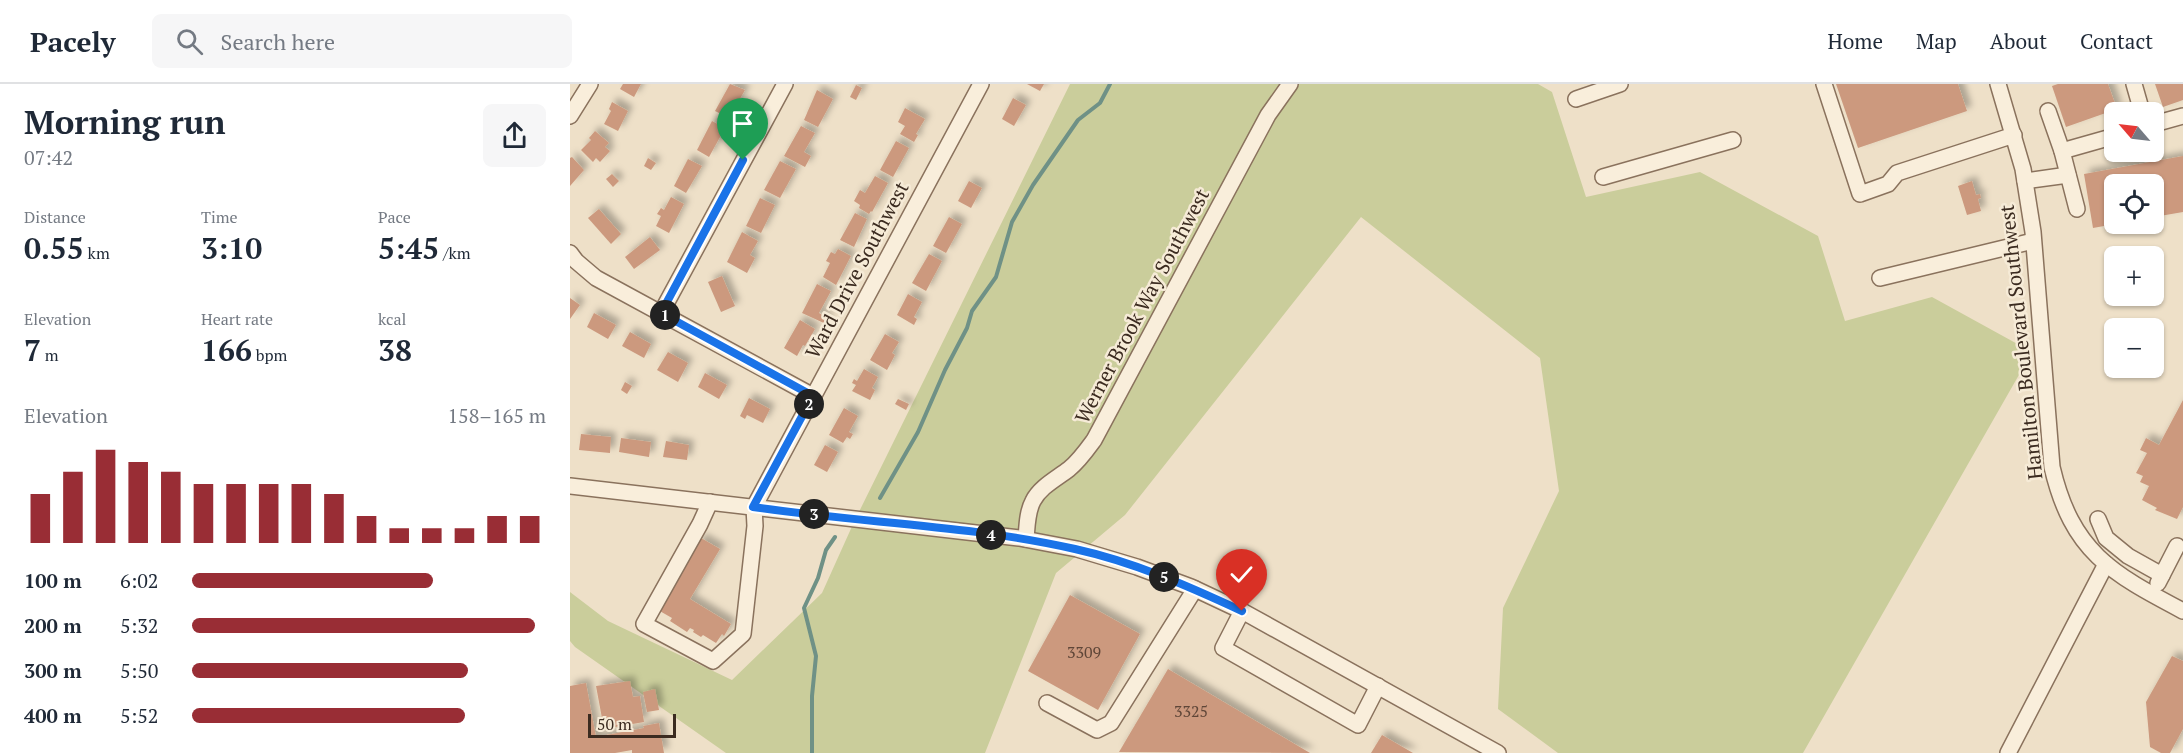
<!DOCTYPE html>
<html lang="en">
<head>
<meta charset="utf-8">
<style>
  body { margin:0; font-family:"PT Serif",serif; background:#f6f6f7; color:#1f2937; height:100vh; display:flex; flex-direction:column; font-size:22px; white-space:nowrap }
  * { box-sizing:border-box; margin:0 }
  p { font-size:20px; color:#747a83 }
  .icon { flex:none; width:33px; height:33px; fill:none; stroke:currentColor; stroke-width:2; stroke-linecap:round; stroke-linejoin:round }
  .map { position:relative; flex:1; overflow:hidden }
  .drawer { display:flex; flex-direction:column; background:#fff; width:570px }
  .drawer>* { flex:none }
  .needle { width:39px; rotate:298deg }
  .buttons { position:absolute; left:1534px; top:18px; display:grid; gap:12px }
  .buttons a { display:grid; place-items:center; width:60px; height:60px; border-radius:9px; background:#fff; box-shadow:0 2px 4px #0004; font-size:30px }
  .scale { position:absolute; left:18px; bottom:15px; width:88px; box-sizing:border-box; padding-left:6px; border:3px solid #3b2b20; border-top:0; font-size:16px; line-height:21px; white-space:nowrap; color:#3b2b20; -webkit-text-stroke:4px #f6ebd7; paint-order:stroke }
  .pin { position:absolute; display:grid; place-items:center; width:51px; height:51px; color:#fff; margin:-62px -26px; border-radius:50% 50% 50% 0; rotate:-45deg; box-shadow:0 0 6px #0007 }
  .pin .icon { rotate:45deg }
  .km { position:absolute; width:30px; height:30px; margin:-15px; border-radius:50%; background:#222; color:#fff; font-size:16px; line-height:30px; text-align:center }
  .round { display:grid; place-items:center; flex:none; width:63px; height:63px; border-radius:9px; background:#f6f6f7 }
  .overview { display:flex; align-items:center; justify-content:space-between; height:102px; padding:0 24px }
  h1 { font-size:33px; font-weight:600; line-height:45px }
  .figures { display:grid; grid-template-columns:repeat(3,1fr); gap:9px; height:102px; padding:6px 24px }
  .figures div { display:grid; align-content:center }
  .figures b { font-size:30px; font-weight:600 }
  .figures small { font-size:16px; font-weight:400 }
  .figures p { font-size:16px }
  .chart { height:168px; padding:12px 24px }
  .chart p { display:flex; justify-content:space-between }
  .chart svg { width:100%; height:108px; margin-top:6px; stroke:#992d35; stroke-width:6 }
  ul { padding:0 24px; list-style:none; font-size:20px }
  li { display:grid; grid-template-columns:96px 72px 1fr; align-items:center; height:45px }
  li i { height:15px; border-radius:8px; background:#992d35 }
  header { display:flex; align-items:center; gap:36px; box-sizing:border-box; height:84px; padding:0 30px; background:#fff; border-bottom:2px solid #e0e1e3 }
  header strong { font-size:28px }
  nav { display:flex; gap:33px; margin-inline-start:auto; font-size:21px }
  .search { width:420px; height:54px; background:#f6f6f7; display:flex; align-items:center; gap:15px; box-sizing:border-box; padding:0 21px; border-radius:9px; color:#747a83; font-size:22px }
  main { display:flex; flex:1; min-height:0 }
  .map>svg:first-child { display:block }
  .green { fill:#cacd9b }
  .lines { fill:none; stroke-linecap:round; stroke-linejoin:round }
  .stream { stroke:#6f9186; stroke-width:4 }
  .building { fill:#cc997e; filter:url(#shadow) }
  .minor-casing { stroke:#8a725d; stroke-width:18 }
  .minor { stroke:#f9eedb; stroke-width:15 }
  .route-casing { stroke:#fff; stroke-width:12 }
  .route { stroke:#1a73e8; stroke-width:8 }
  .labels { text-anchor:middle; stroke-width:5; stroke-linejoin:round; paint-order:stroke }
  .number-label { font-size:16px; fill:#5f4638 }
  .street-label { font-size:20px; fill:#3b2b20; stroke:#f6ebd7 }
</style>
</head>
<body>
<header>
<strong>Pacely</strong>
<div class="search"><svg class="icon" aria-label="search" viewBox="0 0 24 24"><circle cx="10" cy="10" r="6"/><path d="M15 15l6 6"/></svg>Search here</div>
<nav><a>Home</a><a>Map</a><a>About</a><a>Contact</a></nav>
</header>
<main>
<section class="drawer">
<div class="overview"><div><h1>Morning run</h1><p>07:42</p></div><a class="round"><svg class="icon" aria-label="share" viewBox="0 0 24 24"><path d="M12 15V3M7 8l5-5 5 5M5 13v7h14v-7"/></svg></a></div>
<div class="figures">
<div><p>Distance</p><b>0.55<small> km</small></b></div>
<div><p>Time</p><b>3:10</b></div>
<div><p>Pace</p><b>5:45<small> /km</small></b></div>
</div>
<div class="figures">
<div><p>Elevation</p><b>7<small> m</small></b></div>
<div><p>Heart rate</p><b>166<small> bpm</small></b></div>
<div><p>kcal</p><b>38</b></div>
</div>
<div class="chart"><p><span>Elevation</span>158–165 m</p>
<svg viewBox="0 0 160 44" preserveAspectRatio="none"><path d="M5 44V24M15 44V15M25 44V6M35 44V11M45 44V15M55 44V20M65 44V20M75 44V20M85 44V20M95 44V24M105 44V33M115 44V38M125 44V38M135 44V38M145 44V33M155 44V33"/></svg>
</div>
<ul>
<li><b>100 m</b>6:02<i style="width:68%"></i></li>
<li><b>200 m</b>5:32<i style="width:97%"></i></li>
<li><b>300 m</b>5:50<i style="width:78%"></i></li>
<li><b>400 m</b>5:52<i style="width:77%"></i></li>
</ul>
</section>
<div class="map">
<svg width="1613" height="669" viewBox="0 0 1613 669">
  <defs>
    <filter id="shadow"><feDropShadow dx="5" dy="-5" stdDeviation="3" flood-color="#0004"/></filter>
  </defs>
  <rect width="100%" height="100%" fill="#eee0c8"/>
  <polygon class="green" points="500,0 968,0 982,8 1016,113 1130,88 1248,152 1275,237 1362,213 1462,268 1233,669 988,669 928,625 933,524 989,407 970,274 791,133 555,431 486,489 415,669 156,669 5,563 0,557 0,508 38,537 162,596 252,509 284,438"/>
  <g class="lines">
    <g class="stream">
      <polyline points="310,414 348,348 375,286 397,244 402,227 426,193 442,138 463,101 508,36 530,19 540,0"/>
      <polyline points="242,669 242,612 246,572 234,524 248,494 256,466 265,453"/>
    </g>
  </g>
  <g class="building">
    <polygon points="53,0 71,0 64,13 50,5"/>
    <polygon points="160,0 175,6 159,34 145,27"/>
    <polygon points="457,0 474,0 470,7"/>
    <polygon points="1266,0 1388,0 1397,27 1288,64"/>
    <polygon points="1488,0 1538,0 1547,25 1496,43 1482,2"/>
    <polygon points="1585,0 1613,0 1613,16 1593,23"/>
    <polygon points="286,1 292,4 286,16 280,13"/>
    <polygon points="247,6 263,15 248,43 234,36"/>
    <polygon points="443,14 456,21 444,42 432,35"/>
    <polygon points="42,18 58,27 48,47 34,40 41,27 39,25"/>
    <polygon points="335,24 355,35 346,50 348,51 344,58 330,50 335,42 328,38"/>
    <polygon points="142,37 155,44 139,73 127,66"/>
    <polygon points="231,42 245,49 234,68 241,72 235,83 214,72"/>
    <polygon points="25,47 39,59 35,63 40,67 30,78 26,74 23,78 11,66 21,56 19,54"/>
    <polygon points="326,57 339,64 323,93 310,86"/>
    <polygon points="1613,72 1613,128 1584,133 1584,100 1545,100 1545,140 1523,144 1514,90"/>
    <polygon points="2,73 14,86 0,102 0,74"/>
    <polygon points="78,74 86,79 81,86 74,82"/>
    <polygon points="118,75 132,82 116,109 104,102"/>
    <polygon points="210,77 226,85 210,114 194,106"/>
    <polygon points="42,90 49,97 43,103 36,95"/>
    <polygon points="305,92 318,99 302,128 301,127 299,130 289,124 290,121 284,117 290,106 295,109"/>
    <polygon points="399,97 412,104 401,124 388,117"/>
    <polygon points="1402,97 1406,111 1410,110 1411,114 1408,115 1411,127 1397,131 1388,102"/>
    <polygon points="101,113 114,120 99,149 86,142 91,132 87,130 91,124 94,126"/>
    <polygon points="190,114 205,121 191,149 176,142"/>
    <polygon points="29,125 51,150 41,160 18,134"/>
    <polygon points="285,129 297,135 284,163 270,156"/>
    <polygon points="379,133 392,140 376,169 363,162"/>
    <polygon points="172,148 188,157 180,171 185,174 177,189 157,178"/>
    <polygon points="80,153 90,166 64,185 55,173"/>
    <polygon points="268,165 281,172 266,201 253,193 260,179 256,177 261,168 265,170"/>
    <polygon points="359,170 372,177 356,207 342,199"/>
    <polygon points="152,192 165,222 151,228 138,198"/>
    <polygon points="247,200 261,207 249,229 259,235 256,240 232,229"/>
    <polygon points="338,210 352,218 344,233 347,235 344,241 327,231"/>
    <polygon points="0,214 10,221 0,235"/>
    <polygon points="24,229 46,241 38,255 17,243"/>
    <polygon points="230,236 245,245 235,262 233,261 227,272 214,264"/>
    <polygon points="60,248 81,260 74,274 52,262"/>
    <polygon points="315,250 329,258 322,269 325,271 317,286 300,276"/>
    <polygon points="98,268 118,279 108,298 87,286"/>
    <polygon points="294,285 308,293 302,304 305,306 300,316 282,307 286,301 282,299 284,295 287,297"/>
    <polygon points="135,289 157,301 149,315 128,303"/>
    <polygon points="55,298 62,302 57,310 51,306"/>
    <polygon points="179,314 200,325 193,339 177,331 175,335 170,332"/>
    <polygon points="328,315 339,320 336,326 325,320"/>
    <polygon points="1613,316 1613,423 1607,435 1585,426 1587,424 1572,416 1579,402 1570,398 1573,392 1566,389 1577,369 1570,366 1576,354 1589,361"/>
    <polygon points="274,324 288,332 279,348 283,350 280,355 277,353 273,359 259,351"/>
    <polygon points="11,350 41,353 40,369 9,366"/>
    <polygon points="51,354 81,358 79,373 49,368"/>
    <polygon points="96,357 119,361 117,376 93,373"/>
    <polygon points="255,361 268,368 257,388 244,381"/>
    <polygon points="131,454 150,465 120,515 161,540 154,552 152,550 146,559 133,551 131,553 123,548 124,546 120,544 117,548 100,537 102,534 88,526"/>
    <polygon points="500,511 570,550 528,626 458,587"/>
    <polygon points="1602,572 1613,577 1613,645 1600,669 1591,669 1580,663 1576,618"/>
    <polygon points="598,585 740,669 549,668"/>
    <polygon points="60,597 63,613 70,612 74,638 34,645 26,602"/>
    <polygon points="16,599 26,653 74,644 73,642 89,639 94,669 62,669 62,666 45,669 0,669 0,602"/>
    <polygon points="85,605 89,626 77,628 73,608"/>
    <polygon points="812,651 843,669 801,669"/>
  </g>
  <g class="lines">
    <g class="minor-casing">
      <g id="minor">
        <polyline points="1254,0 1290,110 1318,100 1327,89 1444,51"/>
        <path d="M 1428,0 L 1453,85 L 1463,148 L 1482,383 C 1502,468 1541,489 1613,527"/>
        <polyline points="1564,0 1572,28"/>
        <polyline points="1006,15 1050,0"/>
        <polyline points="1478,27 1492,67 1507,125"/>
        <polyline points="0,32 20,0"/>
        <polyline points="1584,40 1613,32"/>
        <polyline points="1492,67 1545,52"/>
        <polyline points="1033,93 1163,56"/>
        <polyline points="1455,97 1498,91"/>
        <polyline points="0,169 6,177 26,194 243,312"/>
        <polyline points="1310,194 1463,157"/>
        <polyline points="91,229 215,0"/>
        <polyline points="0,402 449,454 507,465 567,483 621,503 672,527 928,669"/>
        <polyline points="140,418 130,440 74,540 143,577 173,550 185,442 184,423 411,0"/>
        <polyline points="1528,435 1536,454 1558,472 1592,491"/>
        <path d="M 456,455 C 457,443 457,428 463,417 C 470,403 486,395 499,385 C 509,377 516,367 524,356 L 698,31 L 720,0"/>
        <polyline points="1588,499 1607,462"/>
        <polyline points="672,527 653,564 788,641 808,602"/>
        <polyline points="477,619 527,646 541,639 625,505"/>
        <polyline points="1438,669 1536,480"/>
      </g>
    </g>
    <use href="#minor" class="minor"/>
  </g>
  <g class="lines">
    <g class="route-casing">
      <path id="route" d="M 173,76 L 91,229 L 243,312 L 183,423 C 290,439 400,441 505,465 C 564,478 618,502 672,527"/>
    </g>
    <use href="#route" class="route"/>
  </g>
  <g class="labels">
    <g class="number-label">
      <text x="514" y="574">3309</text>
      <text x="621" y="633">3325</text>
    </g>
    <g class="street-label">
      <text transform="translate(287 186) rotate(-62)" y="7">Ward Drive Southwest</text>
      <text transform="translate(572 222) rotate(-62)" y="7">Werner Brook Way Southwest</text>
      <text transform="translate(1451 258) rotate(-96)" y="7">Hamilton Boulevard Southwest</text>
    </g>
  </g>
</svg>
<div class="buttons">
<a><svg class="needle" viewBox="-14 -14 28 28"><path d="M0-13l5 13h-10z" fill="#e53935"/><path d="M0 13l5-13h-10z" fill="#747a83"/></svg></a>
<a><svg class="icon" aria-label="locate" viewBox="0 0 24 24"><circle cx="12" cy="12" r="6"/><path d="M12 2v4M12 18v4M2 12h4M18 12h4"/></svg></a>
<a>+</a>
<a>−</a>
</div>
<div class="scale">50 m</div>
<div class="pin" style="left:173px;top:76px;background:#1e9e55"><svg class="icon" aria-label="arrive" viewBox="0 0 24 24"><path d="M6 21V4h12l-3 4 3 4H6"/></svg></div>
<div class="pin" style="left:672px;top:527px;background:#d93025"><svg class="icon" aria-label="check" viewBox="0 0 24 24"><path d="M5 12l5 5 9-10"/></svg></div>
<b class="km" style="left:95px;top:231px">1</b>
<b class="km" style="left:239px;top:320px">2</b>
<b class="km" style="left:244px;top:430px">3</b>
<b class="km" style="left:421px;top:451px">4</b>
<b class="km" style="left:594px;top:493px">5</b>
</div>
</main>
</body>
</html>
